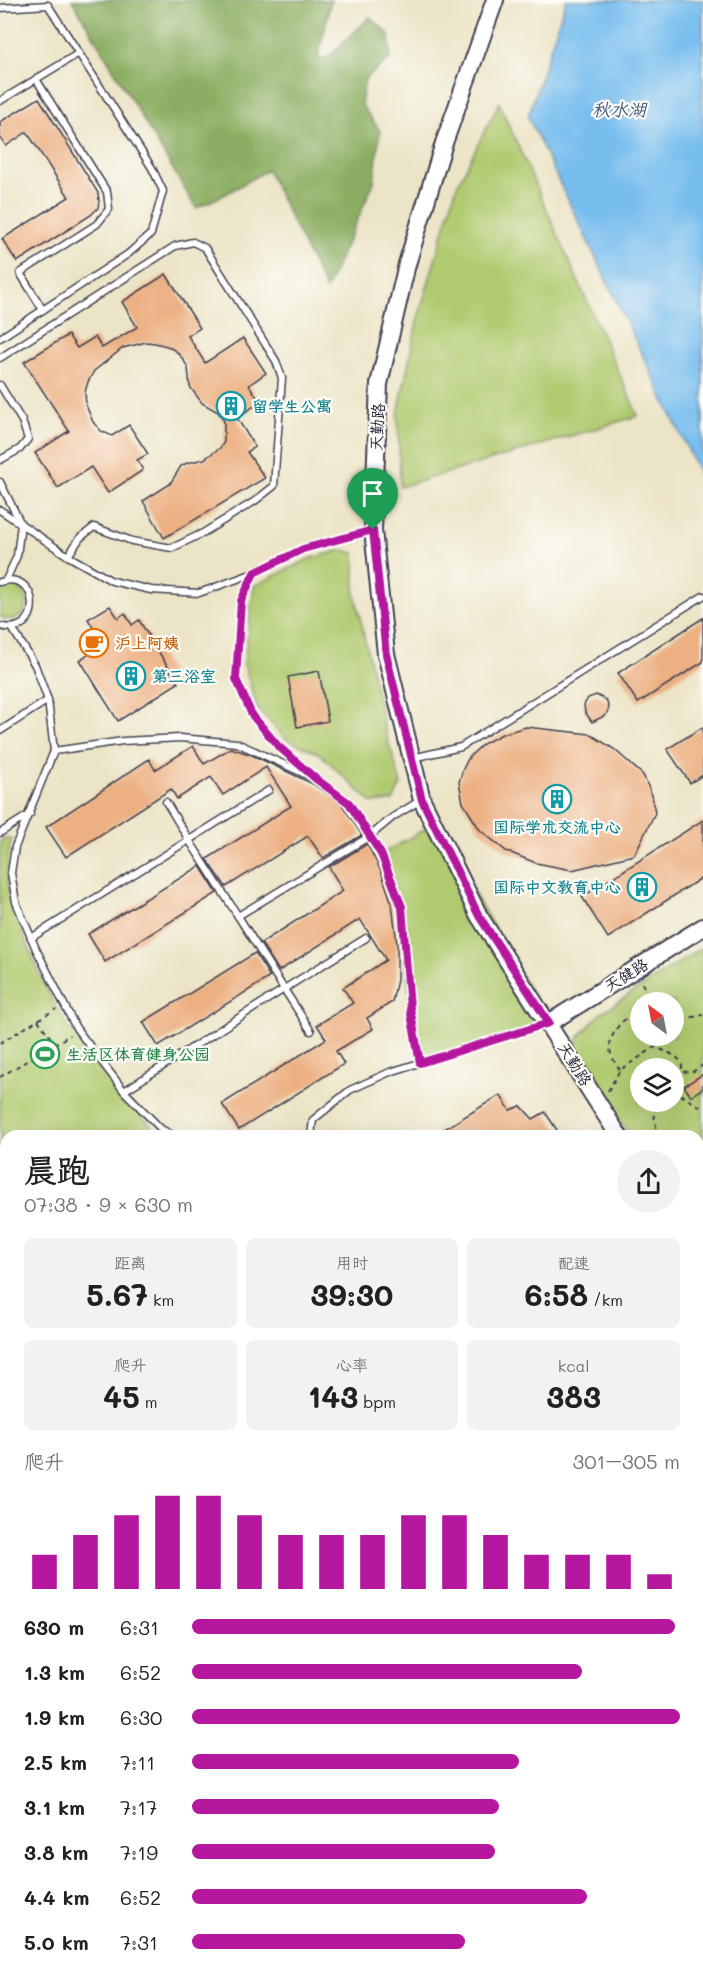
<!DOCTYPE html>
<html lang="zh">
<head>
<meta charset="utf-8">
<style>
  body { margin:0; font-family:Mali,"LXGW WenKai TC",sans-serif; background:#f2f2f2; color:#202124; height:100vh; display:flex; flex-direction:column; font-size:22px; white-space:nowrap }
  * { box-sizing:border-box; margin:0 }
  p { font-size:20px; color:#757577 }
  .icon { flex:none; width:33px; height:33px; fill:none; stroke:currentColor; stroke-width:2; stroke-linecap:round; stroke-linejoin:round }
  .map { position:relative; flex:1; overflow:hidden }
  .panel { position:absolute; left:0px; top:1130px; width:704px; height:848px; display:flex; flex-direction:column; background:#fff; border-radius:18px 18px 0 0; box-shadow:0 6px 24px #0002 }
  .panel>* { flex:none }
  .needle { width:39px; rotate:328deg }
  .buttons { position:absolute; left:630px; top:992px; display:grid; gap:12px }
  .buttons a { display:grid; place-items:center; width:54px; height:54px; border-radius:50%; background:#fff; box-shadow:0 6px 24px #0002; font-size:30px }
  .pin { position:absolute; display:grid; place-items:center; width:51px; height:51px; color:#fff; margin:-62px -26px; border-radius:50% 50% 50% 0; rotate:-45deg; box-shadow:0 0 6px #0007 }
  .pin .icon { rotate:45deg }
  .round { display:grid; place-items:center; flex:none; width:63px; height:63px; border-radius:32px; background:#f2f2f2 }
  .head { display:flex; align-items:center; justify-content:space-between; height:102px; padding:0 24px }
  h1 { font-size:33px; font-weight:700; line-height:45px }
  .figures { display:grid; grid-template-columns:repeat(3,1fr); gap:9px; height:102px; padding:6px 24px }
  .figures div { display:grid; align-content:center; border-radius:9px; background:#f2f2f2; text-align:center }
  .figures b { font-size:30px; font-weight:700 }
  .figures small { font-size:16px; font-weight:400 }
  .figures p { font-size:16px }
  .chart { height:168px; padding:12px 24px }
  .chart p { display:flex; justify-content:space-between }
  .chart svg { width:100%; height:108px; margin-top:6px; stroke:#b5179e; stroke-width:6 }
  ul { padding:0 24px; list-style:none; font-size:20px }
  li { display:grid; grid-template-columns:96px 72px 1fr; align-items:center; height:45px }
  li i { height:15px; border-radius:8px; background:#b5179e }
  .map>svg:first-child { display:block }
  .green { fill:#b0ca70; stroke:#697656; stroke-width:1.5; fill-rule:evenodd }
  .forest { fill:#8cae62; stroke:#57684e; stroke-width:1.5 }
  .water { fill:#77bdee; stroke:#4c7094; stroke-width:1.5 }
  .building { fill:#ecb082 }
  .lines { fill:none; stroke-linecap:round; stroke-linejoin:round }
  .lane-casing { stroke:#403f50; stroke-width:9 }
  .street-casing { stroke:#403f50; stroke-width:15 }
  .secondary-casing { stroke:#403f50; stroke-width:20 }
  .path { stroke:#403f50; stroke-width:2; stroke-dasharray:4.5 4.5; stroke-linecap:butt }
  .lane { stroke:#fff; stroke-width:6 }
  .street { stroke:#fff; stroke-width:12 }
  .secondary { stroke:#fff; stroke-width:16 }
  .route-casing { stroke:#fff; stroke-width:12 }
  .route { stroke:#b5179e; stroke-width:8 }
  .labels { text-anchor:middle; stroke-width:4.5; stroke-linejoin:round; paint-order:stroke }
  .culture-label { font-size:16px; font-weight:bold; fill:#0d838f; stroke:#fdfcf7; text-anchor:start }
  .street-label { font-size:16px; fill:#22223b; stroke:#fdfcf7 }
  .food-label { font-size:16px; font-weight:bold; fill:#c56008; stroke:#fdfcf7; text-anchor:start }
  .leisure-label { font-size:16px; font-weight:bold; fill:#27864d; stroke:#fdfcf7; text-anchor:start }
  .water-label { font-size:18px; font-style:italic; fill:#40587a; stroke:#fdfcf7 }
</style>
</head>
<body>
<div class="map">
<svg width="703" height="1976" viewBox="0 0 703 1976">
  <rect width="100%" height="100%" fill="#fdfcf7"/>
  <filter id="ink" filterUnits="userSpaceOnUse"><feTurbulence type="fractalNoise" baseFrequency=".0167" numOctaves="2"/><feDisplacementMap in="SourceGraphic" scale="12" xChannelSelector="R" yChannelSelector="G"/><feConvolveMatrix kernelMatrix="1 2 1 2 8 2 1 2 1" color-interpolation-filters="sRGB"/></filter>
  <filter id="wash" filterUnits="userSpaceOnUse"><feTurbulence type="fractalNoise" baseFrequency=".008" numOctaves="4" result="noise"/><feDisplacementMap in="SourceGraphic" scale="24" xChannelSelector="R" yChannelSelector="G"/><feGaussianBlur stdDeviation="1.35" result="paint"/><feColorMatrix in="noise" values="0 0 0 0 0 0 0 0 0 0 0 0 0 0 0 0 0 1.4 0 .05"/><feComposite in="paint" operator="in"/></filter>
  <g filter="url(#wash)">
    <rect width="100%" height="100%" fill="#ece4c6"/>
    <g class="green">
      <polygon points="499,103 638,416 400,487 398,414 417,322 456,188"/>
      <polygon points="342,550 355,553 355,594 384,727 401,784 393,801 372,803 320,754 286,739 257,708 244,664 254,586 309,559"/>
      <path d="M 8,584 C 39,588 28,629 0,617 L 0,587 Z"/>
      <polygon points="434,824 549,1023 420,1063 410,1008 402,907 381,854"/>
      <path d="M 4,839 L 12,839 C 0,882 10,902 26,941 C 35,963 44,986 56,1007 C 84,1054 122,1096 160,1135 L 6,1136 L 6,1284 L 0,1288 L 0,841 Z"/>
      <path d="M 703,947 L 703,1233 L 698,1236 L 698,1136 L 629,1135 L 575,1047 L 579,1037 L 601,1013 ZM 640,1002 L 674,1002 L 674,1035 L 640,1035 ZM 640,1068 L 674,1068 L 674,1101 L 640,1101 Z"/>
      <polygon points="703,1477 703,1525 698,1528 698,1481"/>
    </g>
    <polygon class="forest" points="72,0 331,0 318,59 327,58 370,17 389,34 391,58 365,79 361,104 380,131 374,182 326,290 267,170 224,195 196,208"/>
    <polygon class="water" points="566,0 703,0 703,481 528,117"/>
    <g id="blocks">
      <g class="building">
        <polygon points="39,98 98,193 99,201 98,208 91,215 17,262 2,239 69,197 27,132 6,146 0,137 0,122"/>
        <polygon points="166,274 200,328 188,336 205,363 243,338 266,373 249,385 260,402 237,418 255,447 247,452 265,478 164,538 143,501 170,484 181,466 187,463 204,459 220,448 224,442 224,421 218,412 202,403 190,387 188,368 183,359 176,351 167,346 155,343 146,342 123,348 94,371 88,382 85,392 86,405 93,422 101,431 112,436 129,425 148,454 137,460 143,470 108,493 91,467 58,488 35,453 69,431 24,362 68,335 77,348 95,337 102,348 137,327 122,302"/>
        <polygon points="110,606 118,618 125,613 132,625 139,620 178,683 118,721 80,660 94,651 87,640 97,634 88,619"/>
        <polygon points="703,618 703,662 638,703 618,673"/>
        <polygon points="319,671 328,721 297,727 288,677"/>
        <polygon points="596,695 606,700 609,708 606,715 592,722 585,712 584,705 588,698"/>
        <polygon points="526,727 590,734 614,749 643,775 652,795 655,813 634,855 572,870 536,863 506,851 480,830 463,803 459,782 463,769 469,757 483,744 502,734"/>
        <polygon points="703,727 703,775 690,783 667,749"/>
        <polygon points="193,746 204,764 231,748 252,755 313,784 341,803 362,835 323,858 308,836 226,887 207,859 291,806 266,767 223,795 211,777 177,799 171,789 66,857 46,827 149,759 155,770"/>
        <polygon points="703,820 703,877 608,938 582,897"/>
        <polygon points="367,844 381,871 392,904 397,944 397,980 392,1002 367,1018 373,1029 336,1051 344,1064 239,1130 222,1104 326,1039 317,1025 353,1003 343,988 386,960 360,919 279,971 261,943 343,891 329,867"/>
        <polygon points="200,866 217,893 105,962 88,934"/>
        <polygon points="255,953 270,977 158,1046 143,1022"/>
        <polygon points="703,1074 703,1088 691,1096 684,1086"/>
        <polygon points="500,1095 510,1110 521,1106 533,1119 545,1112 561,1136 433,1136"/>
      </g>
    </g>
  </g>
  <g filter="url(#ink)">
    <use href="#blocks" fill-opacity="0" stroke="#403f50" stroke-width="1.5"/>
    <g class="lines">
      <g class="lane-casing">
        <g id="lane">
          <polyline points="0,8 48,5 152,168 163,191 151,234 128,254 0,338"/>
          <polyline points="36,79 107,192 109,209 97,224 20,273 43,310"/>
          <polyline points="0,101 79,53"/>
          <polyline points="0,358 175,246 193,242 205,248 276,361 282,378 274,486 255,501 203,533 172,548 132,541 94,527 80,538 68,556"/>
          <polyline points="0,385 22,421 28,439 20,449 0,460"/>
          <polyline points="0,482 21,524 68,556 112,581 151,590 199,593 254,573 303,549 372,530"/>
          <polyline points="0,510 21,524 17,556 6,580"/>
          <polyline points="254,573 241,601 236,679 252,715 278,746 309,773"/>
          <path d="M 0,582 C 42,569 43,639 0,626"/>
          <polyline points="12,628 35,665 48,700 54,751"/>
          <polyline points="0,731 48,700"/>
          <polyline points="412,758 461,747 703,596"/>
          <polyline points="166,802 189,840 269,790"/>
          <polyline points="0,833 30,814"/>
          <polyline points="31,938 189,840 238,916"/>
          <polyline points="311,1031 284,989 366,938"/>
          <polyline points="124,1091 284,989 238,916 370,836 393,817 421,800"/>
          <polyline points="174,1136 161,1129 124,1091 76,1028 36,949 16,902 11,873 15,847 54,751 123,741 180,738 237,743 316,779 349,803 381,854 402,907 410,1008 420,1063"/>
          <polyline points="311,1136 313,1120 350,1090 390,1072 545,1024"/>
          <polyline points="0,1293 6,1289"/>
          <polyline points="698,1358 703,1366"/>
          <polyline points="698,1410 703,1407"/>
          <polyline points="698,1592 703,1589"/>
          <polyline points="698,1694 703,1703 700,1730 703,1757"/>
          <polyline points="698,1776 703,1773"/>
          <polyline points="698,1903 703,1900"/>
          <polyline points="698,1941 703,1937"/>
          <polyline points="547,1971 550,1976"/>
          <polyline points="615,1976 623,1971"/>
        </g>
      </g>
      <g class="street-casing">
        <g id="street">
          <polyline points="0,1406 6,1415"/>
          <polyline points="0,1823 6,1832"/>
          <polyline points="91,1971 94,1976"/>
          <polyline points="358,1971 361,1976"/>
        </g>
      </g>
      <g class="secondary-casing">
        <g id="secondary">
          <polyline points="495,0 444,143 407,264 379,384 373,530 386,654 422,800 479,916 619,1136"/>
          <polyline points="549,1023 703,927"/>
          <polyline points="698,1261 703,1269"/>
          <polyline points="698,1464 703,1461"/>
          <polyline points="698,1533 703,1530"/>
          <polyline points="0,1652 6,1661"/>
          <polyline points="0,1701 6,1710"/>
          <polyline points="179,1971 183,1976"/>
          <polyline points="208,1971 211,1976"/>
        </g>
      </g>
      <g class="path">
        <polyline points="642,983 651,1002"/>
        <polyline points="38,1020 55,1044"/>
        <polyline points="674,1021 703,1015"/>
        <path d="M 657,1035 L 655,1047 C 675,1055 693,1061 674,1083"/>
        <polyline points="0,1043 56,1009"/>
        <path d="M 620,1070 C 616,1064 610,1056 610,1048 C 609,1037 620,1020 631,1016 C 633,1016 638,1016 640,1016"/>
        <polyline points="683,1072 694,1071 703,1065"/>
        <polyline points="0,1077 70,1035"/>
        <polyline points="674,1089 685,1098 703,1108"/>
        <polyline points="608,1091 620,1070 655,1047"/>
        <polyline points="658,1136 655,1130 656,1125 653,1113 659,1101"/>
        <polyline points="698,1165 703,1160"/>
        <polyline points="698,1193 700,1194 703,1215"/>
        <polyline points="698,1236 703,1233"/>
        <polyline points="699,1950 703,1957"/>
        <polyline points="437,1976 444,1971"/>
      </g>
      <use href="#lane" class="lane"/>
      <use href="#street" class="street"/>
      <use href="#secondary" class="secondary"/>
    </g>
  </g>
  <g class="lines" filter="url(#ink)">
    <g class="route-casing">
      <polygon id="route" points="373,530 386,654 422,800 479,916 549,1023 420,1063 410,1008 402,907 381,854 349,803 316,779 278,746 252,715 236,679 241,601 254,573 303,549"/>
    </g>
    <use href="#route" class="route"/>
  </g>
  <defs>
    <g id="building-ring" transform="scale(1.5)"><circle r="9.5" fill="#fdfcf7" stroke="#0f9aa8" stroke-width="1.5"/><path d="M-4-6H4V6H1V3H-1V6H-4ZM-2.5-4.3h1.7v1.8h-1.7ZM.8-4.3h1.7v1.8H.8ZM-2.5-1h1.7V.8h-1.7ZM.8-1h1.7V.8H.8Z" fill="#0f9aa8"/></g>
    <g id="cafe-ring" transform="scale(1.5)"><circle r="9.5" fill="#fdfcf7" stroke="#e8710a" stroke-width="1.5"/><path d="M-5.5-4.5H6V0H3Q3 3.5 0 3.5H-2.5Q-5.5 3.5-5.5 0ZM3-3.2v2h1.7v-2ZM-6 4.5H4V6H-6Z" fill="#e8710a"/></g>
    <g id="stadium-ring" transform="scale(1.5)"><circle r="9.5" fill="#fdfcf7" stroke="#2e9e5b" stroke-width="1.5"/><path d="M0-5a6.5 5 0 1 0 0 10a6.5 5 0 1 0 0-10ZM-3.5-1.8h7v3.6h-7Z" fill="#2e9e5b"/></g>
  </defs>
  <g fill-rule="evenodd">
    <use href="#building-ring" x="231" y="406"/>
    <use href="#cafe-ring" x="94" y="643"/>
    <use href="#building-ring" x="131" y="676"/>
    <use href="#building-ring" x="557" y="799"/>
    <use href="#building-ring" x="642" y="887"/>
    <use href="#stadium-ring" x="45" y="1054"/>
  </g>
  <g class="labels">
    <g class="culture-label">
      <text x="252" y="412">留学生公寓</text>
      <text x="152" y="682">第三浴室</text>
      <text x="557" y="833" text-anchor="middle">国际学术交流中心</text>
      <text x="621" y="893" text-anchor="end">国际中文教育中心</text>
    </g>
    <g class="street-label">
      <text transform="translate(377 427) rotate(-87)" y="6">天勤路</text>
      <text transform="translate(626 975) rotate(-32)" y="6">天健路</text>
      <text transform="translate(575 1064) rotate(58)" y="6">天勤路</text>
    </g>
    <g class="food-label">
      <text x="115" y="649">沪上阿姨</text>
    </g>
    <g class="leisure-label">
      <text x="66" y="1060">生活区体育健身公园</text>
    </g>
    <g class="water-label">
      <text x="619" y="116">秋水湖</text>
    </g>
  </g>
</svg>
<div class="buttons">
<a><svg class="needle" viewBox="-14 -14 28 28"><path d="M0-13l5 13h-10z" fill="#e53935"/><path d="M0 13l5-13h-10z" fill="#757577"/></svg></a>
<a><svg class="icon" aria-label="layers" viewBox="0 0 24 24"><path d="M12 4l9 5-9 5-9-5zM3 14l9 5 9-5"/></svg></a>
</div>
<div class="pin" style="left:373px;top:530px;background:#1e9e55"><svg class="icon" aria-label="arrive" viewBox="0 0 24 24"><path d="M6 21V4h12l-3 4 3 4H6"/></svg></div>
<section class="panel">
<div class="head"><div><h1>晨跑</h1><p>07:38 · 9 × 630 m</p></div><a class="round"><svg class="icon" aria-label="share" viewBox="0 0 24 24"><path d="M12 15V3M7 8l5-5 5 5M5 13v7h14v-7"/></svg></a></div>
<div class="figures">
<div><p>距离</p><b>5.67<small> km</small></b></div>
<div><p>用时</p><b>39:30</b></div>
<div><p>配速</p><b>6:58<small> /km</small></b></div>
</div>
<div class="figures">
<div><p>爬升</p><b>45<small> m</small></b></div>
<div><p>心率</p><b>143<small> bpm</small></b></div>
<div><p>kcal</p><b>383</b></div>
</div>
<div class="chart"><p><span>爬升</span>301–305 m</p>
<svg viewBox="0 0 160 44" preserveAspectRatio="none"><path d="M5 44V30M15 44V22M25 44V14M35 44V6M45 44V6M55 44V14M65 44V22M75 44V22M85 44V22M95 44V14M105 44V14M115 44V22M125 44V30M135 44V30M145 44V30M155 44V38"/></svg>
</div>
<ul>
<li><b>630 m</b>6:31<i style="width:99%"></i></li>
<li><b>1.3 km</b>6:52<i style="width:80%"></i></li>
<li><b>1.9 km</b>6:30<i style="width:100%"></i></li>
<li><b>2.5 km</b>7:11<i style="width:67%"></i></li>
<li><b>3.1 km</b>7:17<i style="width:63%"></i></li>
<li><b>3.8 km</b>7:19<i style="width:62%"></i></li>
<li><b>4.4 km</b>6:52<i style="width:81%"></i></li>
<li><b>5.0 km</b>7:31<i style="width:56%"></i></li>
</ul>
</section>
</div>
</body>
</html>
